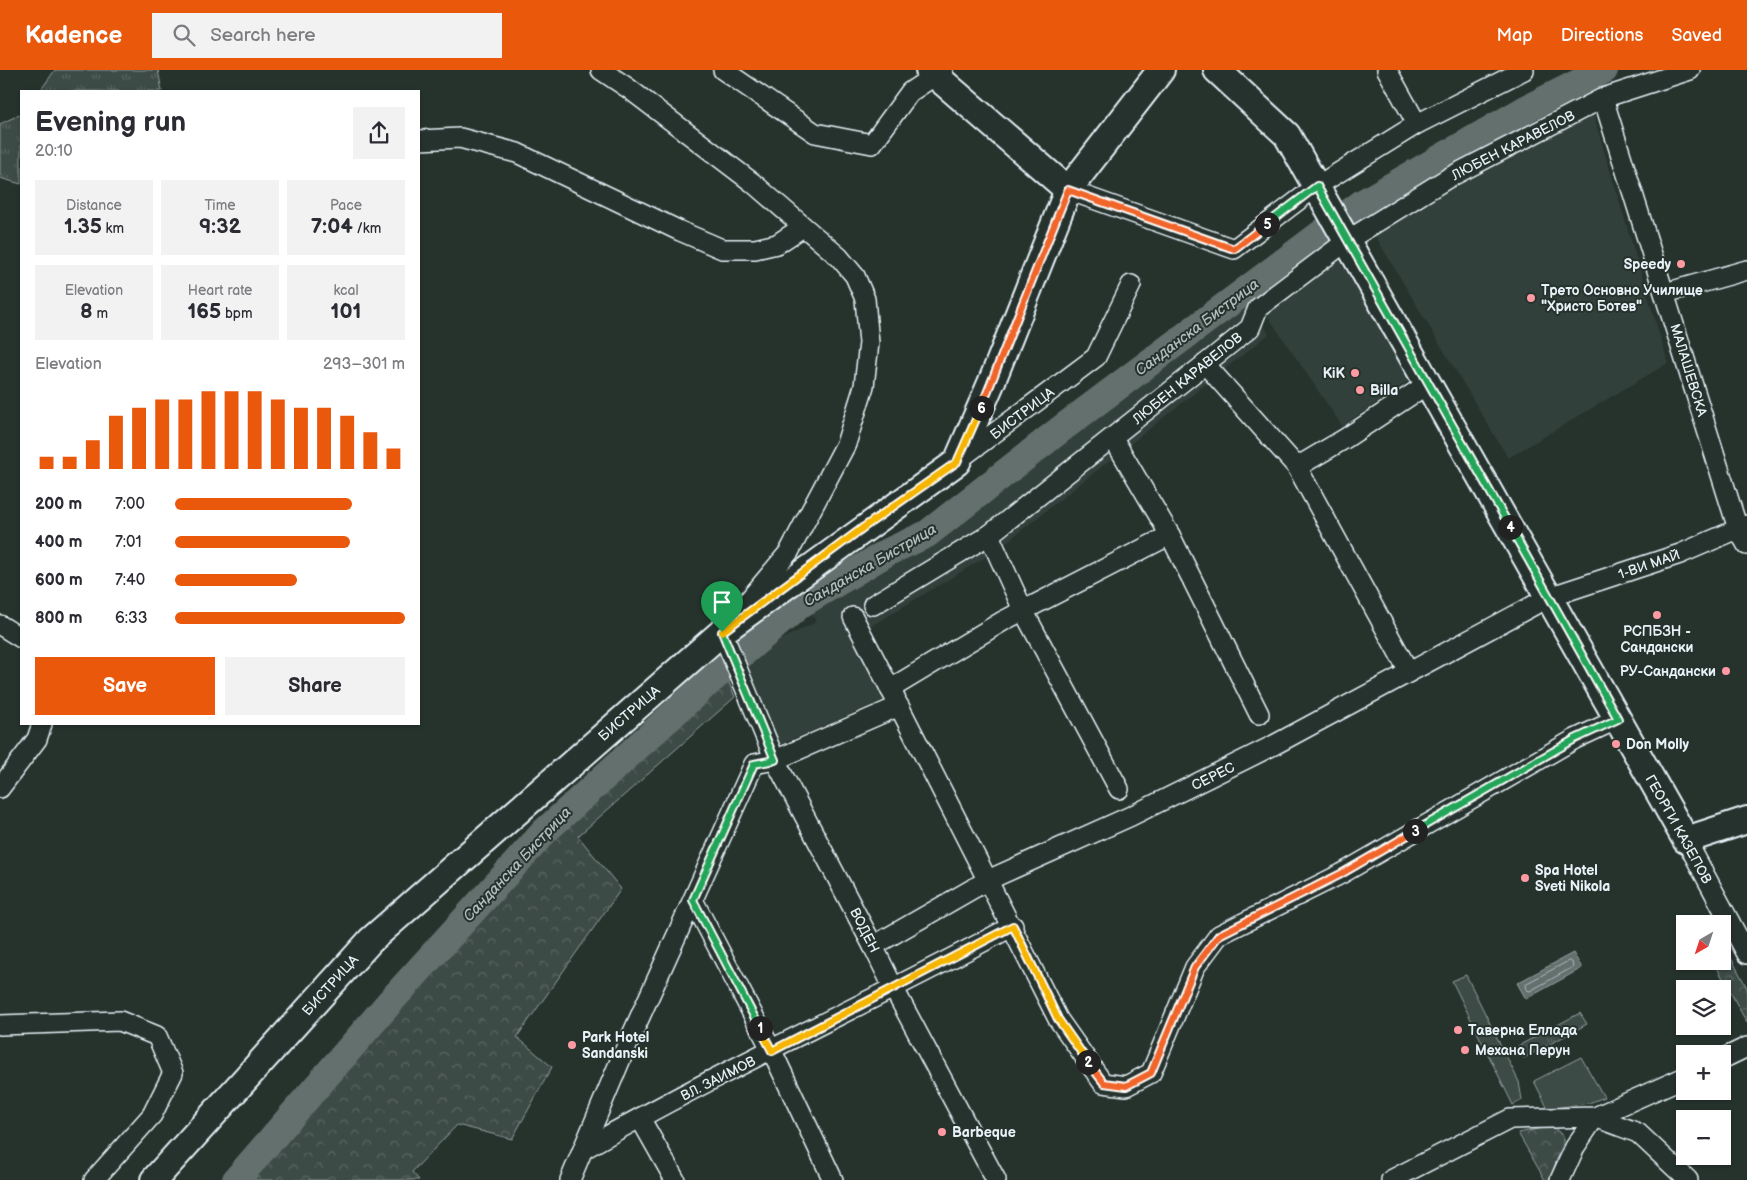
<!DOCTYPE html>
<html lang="en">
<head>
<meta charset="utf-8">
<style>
  body { margin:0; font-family:"Balsamiq Sans",sans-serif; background:#f2f2f3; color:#2b2b33; height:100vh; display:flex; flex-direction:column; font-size:19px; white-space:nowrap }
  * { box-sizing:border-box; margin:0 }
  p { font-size:16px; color:#7c7c81 }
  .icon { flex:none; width:28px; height:28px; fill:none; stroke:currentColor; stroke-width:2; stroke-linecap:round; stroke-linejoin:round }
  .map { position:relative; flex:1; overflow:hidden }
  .panel { position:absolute; left:20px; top:20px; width:400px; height:635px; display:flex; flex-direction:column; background:#fff; border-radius:0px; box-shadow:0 1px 4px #0004 }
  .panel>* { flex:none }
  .needle { width:32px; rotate:219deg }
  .fabs { position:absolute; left:1676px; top:845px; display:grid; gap:10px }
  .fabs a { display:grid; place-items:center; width:55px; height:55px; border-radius:0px; background:#fff; box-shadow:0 1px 4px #0004; font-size:25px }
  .pin { position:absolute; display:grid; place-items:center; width:42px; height:42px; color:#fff; margin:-51px -21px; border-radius:50% 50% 50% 0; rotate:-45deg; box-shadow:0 0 5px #0007 }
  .pin .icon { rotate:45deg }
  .km { position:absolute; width:25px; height:25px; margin:-12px; border-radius:50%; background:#222; color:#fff; font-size:14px; line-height:25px; text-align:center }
  .round { display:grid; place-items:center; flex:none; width:52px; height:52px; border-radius:0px; background:#f2f2f3 }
  .headline { display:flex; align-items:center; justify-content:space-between; height:85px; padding:0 15px }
  h1 { font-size:28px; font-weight:700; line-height:38px }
  .metrics { display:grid; grid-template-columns:repeat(3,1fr); gap:8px; height:85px; padding:5px 15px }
  .metrics div { display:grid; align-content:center; border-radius:0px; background:#f2f2f3; text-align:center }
  .metrics b { font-size:21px; font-weight:700 }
  .metrics small { font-size:14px; font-weight:400 }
  .metrics p { font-size:14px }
  .chart { height:140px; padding:10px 15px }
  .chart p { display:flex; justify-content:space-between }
  .chart svg { width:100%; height:90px; margin-top:5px; stroke:#ea580c; stroke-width:6 }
  .cta { display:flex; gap:10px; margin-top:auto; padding:10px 15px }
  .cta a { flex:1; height:58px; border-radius:0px; background:#ea580c; color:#fff; font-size:20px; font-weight:700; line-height:58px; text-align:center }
  .cta a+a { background:#f2f2f3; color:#2b2b33 }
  ul { padding:0 15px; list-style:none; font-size:16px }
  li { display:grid; grid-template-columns:80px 60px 1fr; align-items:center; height:38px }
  li i { height:12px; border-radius:6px; background:#ea580c }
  header { display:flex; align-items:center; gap:30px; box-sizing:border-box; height:70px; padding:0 25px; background:#ea580c; color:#fff }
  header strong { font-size:24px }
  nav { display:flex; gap:28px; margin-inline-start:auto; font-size:18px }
  .search { width:350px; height:45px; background:#f2f2f3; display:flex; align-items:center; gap:12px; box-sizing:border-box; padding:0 18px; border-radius:0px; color:#7c7c81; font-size:19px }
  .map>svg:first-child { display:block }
  .built { fill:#333f3a }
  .grass { fill:url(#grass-tufts); stroke:#939ea0 }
  .forest { fill:url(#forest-crowns); stroke:#939ea0 }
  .garden { fill:#3e4b47; stroke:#939ea0 }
  .water { fill:#636f6d; stroke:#98a3a5 }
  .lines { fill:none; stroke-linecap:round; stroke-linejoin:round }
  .shore { stroke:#b3bdc0; stroke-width:1 }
  .river { stroke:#636f6d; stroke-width:28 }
  .street-casing { stroke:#e8f1f8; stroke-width:22 }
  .secondary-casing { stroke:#e8f1f8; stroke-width:30 }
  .street { stroke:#26332d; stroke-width:19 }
  .secondary { stroke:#26332d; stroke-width:26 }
  .split-1-casing { stroke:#fff; stroke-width:10 }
  .split-2-casing { stroke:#fff; stroke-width:10 }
  .split-3-casing { stroke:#fff; stroke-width:10 }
  .split-4-casing { stroke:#fff; stroke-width:10 }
  .split-5-casing { stroke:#fff; stroke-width:10 }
  .split-6-casing { stroke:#fff; stroke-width:10 }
  .split-7-casing { stroke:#fff; stroke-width:10 }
  .split-1 { stroke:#22a559; stroke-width:6 }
  .split-2 { stroke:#f5b400; stroke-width:6 }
  .split-3 { stroke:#f0652b; stroke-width:6 }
  .split-4 { stroke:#22a559; stroke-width:6 }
  .split-5 { stroke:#22a559; stroke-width:6 }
  .split-6 { stroke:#f0652b; stroke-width:6 }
  .split-7 { stroke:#f5b400; stroke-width:6 }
  .poi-dot { fill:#ff9aa2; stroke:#26332d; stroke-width:2 }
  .labels { text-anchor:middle; stroke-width:4; stroke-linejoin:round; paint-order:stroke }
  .street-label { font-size:14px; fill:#e8f1f8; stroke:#26332d }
  .poi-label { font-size:14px; font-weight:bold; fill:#e8f1f8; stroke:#26332d; text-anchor:start }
  .water-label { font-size:15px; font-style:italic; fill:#b3bdc0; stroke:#26332d }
</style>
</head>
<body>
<header>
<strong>Kadence</strong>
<div class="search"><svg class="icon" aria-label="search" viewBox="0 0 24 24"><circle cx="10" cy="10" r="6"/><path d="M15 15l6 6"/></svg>Search here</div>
<nav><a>Map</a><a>Directions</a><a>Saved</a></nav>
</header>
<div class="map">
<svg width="1747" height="1110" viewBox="0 0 1747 1110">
  <defs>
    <pattern id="grass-tufts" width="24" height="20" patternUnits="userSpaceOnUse" patternTransform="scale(1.25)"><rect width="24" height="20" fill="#3e4b47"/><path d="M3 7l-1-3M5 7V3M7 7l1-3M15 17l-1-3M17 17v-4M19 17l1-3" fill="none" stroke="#5a6562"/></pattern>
    <pattern id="forest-crowns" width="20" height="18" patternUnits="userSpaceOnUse" patternTransform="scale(1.25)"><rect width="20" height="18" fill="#3e4b47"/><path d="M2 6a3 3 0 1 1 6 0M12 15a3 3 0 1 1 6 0" fill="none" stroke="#5a6562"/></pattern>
  </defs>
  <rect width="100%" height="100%" fill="#26332d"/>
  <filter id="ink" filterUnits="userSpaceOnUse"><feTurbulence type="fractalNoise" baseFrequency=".02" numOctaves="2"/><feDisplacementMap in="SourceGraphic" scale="10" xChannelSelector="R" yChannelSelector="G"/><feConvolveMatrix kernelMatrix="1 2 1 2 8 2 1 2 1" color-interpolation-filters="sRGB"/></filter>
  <g filter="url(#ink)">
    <g class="built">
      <polygon points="1593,44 1668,293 1508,388 1374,164 1486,96"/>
      <polygon points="1338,187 1410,310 1342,356 1267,245"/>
      <polygon points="1247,231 1269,264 994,482 856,565 888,628 779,675 743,589 816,552 808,535 977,441"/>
    </g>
    <g class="grass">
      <polygon points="55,0 158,0 162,21 40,21"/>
      <polygon points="21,44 21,114 0,108 0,54"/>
      <polygon points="1580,943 1587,954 1524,988 1518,976"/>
    </g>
    <g class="forest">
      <polygon points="726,606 735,627 578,766 621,819 517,967 552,997 512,1069 457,1055 412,1102 419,1110 252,1110 348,990 566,752"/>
      <polygon points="1729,884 1747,918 1747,953 1714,892 1722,891 1723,887"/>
      <polygon points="1552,1056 1563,1066 1563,1074 1549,1110 1545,1110 1518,1063"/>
    </g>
    <g class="garden">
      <polygon points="1466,905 1519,1012 1522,1030 1513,1035 1452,911"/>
      <polygon points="1581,987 1604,1027 1589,1033 1548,1039 1534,1011"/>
    </g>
    <polygon class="water" points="1573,883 1582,898 1526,929 1517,913"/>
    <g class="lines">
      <polygon class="shore" points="1569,891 1572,892 1573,897 1530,921 1527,920 1526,914"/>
      <polyline class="river" points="236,1110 389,933 545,761 705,615 801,534 888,482 927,464 1061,359 1361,134 1528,38 1604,0"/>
      <g class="street-casing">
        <g id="street">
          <polyline points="601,0 628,18 753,113 839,187 855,206 865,229 869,273 864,316 846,374 789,482 722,562 775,690 873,876 894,919 996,1110"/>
          <polyline points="723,0 815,63 872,74 910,22 943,0"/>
          <polyline points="1387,0 1417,54"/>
          <polyline points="1603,28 1738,459 1747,475"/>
          <polyline points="419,70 460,68 517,83 680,161 722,179 755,179 777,174 803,157"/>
          <polyline points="1068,120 1234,179 1317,116 1417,54 1524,0"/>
          <polyline points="1665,223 1747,200"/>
          <polyline points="1205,294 1297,397 1409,602"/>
          <polyline points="1113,368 1170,465 1259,644"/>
          <polyline points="957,391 1096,287 1131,215"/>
          <polyline points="1297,397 1346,368 1429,313"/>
          <polyline points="989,465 1024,542 1119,719"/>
          <polyline points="873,535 989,465 1205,294 1250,258 1258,238 1348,170 1448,108 1603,28 1690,0"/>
          <polyline points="853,547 896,630"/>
          <polyline points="0,555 21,568"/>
          <polyline points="890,619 1003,551 1170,465"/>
          <polyline points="0,718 37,669 42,654"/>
          <polyline points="1686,770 1747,884"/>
          <polyline points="693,830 772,981 833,1110"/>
          <polyline points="873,876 988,810 1131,746 1274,675 1549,527 1680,484 1747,455"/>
          <polyline points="0,955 120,951 157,966 173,1003 152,1045 94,1110"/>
          <polyline points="1722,989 1747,977"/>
          <polyline points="1595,1047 1638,1063 1688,1110"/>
          <polyline points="640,1048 675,1110"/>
          <path d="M 584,1079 C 724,999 871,932 1013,856"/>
          <polyline points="570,1110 620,991 754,694 775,690 899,636 1058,949 1103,1013 1126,1016 1151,1003 1195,897 1219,865 1341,804 1575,669 1618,649"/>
          <polyline points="1391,1110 1510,1049 1595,1047 1685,1007"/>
          <polyline points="1560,1110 1575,1077 1595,1047"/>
        </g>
      </g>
      <g class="secondary-casing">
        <g id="secondary">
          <polyline points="929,0 1068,120"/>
          <polyline points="1217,0 1287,65 1686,770 1747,750"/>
          <polyline points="154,1110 371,870 722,562 957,392 992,311 1068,120 1161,0"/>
        </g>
      </g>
      <use href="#street" class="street"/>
      <use href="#secondary" class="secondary"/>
    </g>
  </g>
  <g class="lines" filter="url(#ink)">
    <g class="split-1-casing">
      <polyline id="split-1" points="722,562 775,690 754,694 693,830 760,958"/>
    </g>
    <g class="split-2-casing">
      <polyline id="split-2" points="760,958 772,981 1013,856 1058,949 1088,992"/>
    </g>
    <g class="split-3-casing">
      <polyline id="split-3" points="1088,992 1104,1013 1126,1016 1151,1003 1195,897 1219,865 1341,804 1415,761"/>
    </g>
    <g class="split-4-casing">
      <polyline id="split-4" points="1415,761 1575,669 1618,649 1510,457"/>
    </g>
    <g class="split-5-casing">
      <polyline id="split-5" points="1267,154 1317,116 1510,457"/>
    </g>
    <g class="split-6-casing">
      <polyline id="split-6" points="981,338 1068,120 1234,179 1267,154"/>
    </g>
    <g class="split-7-casing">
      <polyline id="split-7" points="722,562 864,457 957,392 981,338"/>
    </g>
    <use href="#split-1" class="split-1"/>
    <use href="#split-2" class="split-2"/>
    <use href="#split-3" class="split-3"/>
    <use href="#split-4" class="split-4"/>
    <use href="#split-5" class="split-5"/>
    <use href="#split-6" class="split-6"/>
    <use href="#split-7" class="split-7"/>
  </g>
  <g class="poi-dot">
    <circle cx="1681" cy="194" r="5"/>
    <circle cx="1531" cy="228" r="5"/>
    <circle cx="1355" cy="303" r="5"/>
    <circle cx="1360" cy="320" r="5"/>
    <circle cx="1657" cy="545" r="5"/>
    <circle cx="1726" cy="601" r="5"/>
    <circle cx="1616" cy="674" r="5"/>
    <circle cx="1525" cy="808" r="5"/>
    <circle cx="1458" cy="960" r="5"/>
    <circle cx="572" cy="975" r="5"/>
    <circle cx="1465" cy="980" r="5"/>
    <circle cx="942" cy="1062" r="5"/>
  </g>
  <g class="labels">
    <g class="street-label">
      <text transform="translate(1513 75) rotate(-27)" y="5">ЛЮБЕН КАРАВЕЛОВ</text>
      <text transform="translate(1689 300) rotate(73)" y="5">МАЛАШЕВСКА</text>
      <text transform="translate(1187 308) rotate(-39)" y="5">ЛЮБЕН КАРАВЕЛОВ</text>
      <text transform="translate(1022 343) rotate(-37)" y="5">БИСТРИЦА</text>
      <text transform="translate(1649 494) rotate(-19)" y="5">1-ВИ МАЙ</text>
      <text transform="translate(629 643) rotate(-41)" y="5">БИСТРИЦА</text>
      <text transform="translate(1213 706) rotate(-26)" y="5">СЕРЕС</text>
      <text transform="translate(1679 759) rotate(61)" y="5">ГЕОРГИ КАЗЕПОВ</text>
      <text transform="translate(865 860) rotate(63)" y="5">ВОДЕН</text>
      <text transform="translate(330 915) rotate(-48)" y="5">БИСТРИЦА</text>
      <text transform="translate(718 1008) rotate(-27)" y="5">ВЛ. ЗАИМОВ</text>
    </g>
    <g class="poi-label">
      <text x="1671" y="199" text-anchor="end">Speedy</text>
      <text x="1541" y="225">Трето Основно Училище<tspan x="1541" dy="16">"Христо Ботев"</tspan></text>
      <text x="1345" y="308" text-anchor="end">KiK</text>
      <text x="1370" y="325">Billa</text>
      <text x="1657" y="566" text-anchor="middle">РСПБЗН -<tspan x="1657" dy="16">Сандански</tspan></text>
      <text x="1716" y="606" text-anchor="end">РУ-Сандански</text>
      <text x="1626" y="679">Don Molly</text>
      <text x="1535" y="805">Spa Hotel<tspan x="1535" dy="16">Sveti Nikola</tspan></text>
      <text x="1468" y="965">Таверна Еллада</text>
      <text x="582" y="972">Park Hotel<tspan x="582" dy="16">Sandanski</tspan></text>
      <text x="1475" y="985">Механа Перун</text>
      <text x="952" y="1067">Barbeque</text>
    </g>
    <g class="water-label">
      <text transform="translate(1197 257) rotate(-37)" y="5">Санданска Бистрица</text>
      <text transform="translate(870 495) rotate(-30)" y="5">Санданска Бистрица</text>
      <text transform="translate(517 794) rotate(-47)" y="5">Санданска Бистрица</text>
    </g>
  </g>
</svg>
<div class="fabs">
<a><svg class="needle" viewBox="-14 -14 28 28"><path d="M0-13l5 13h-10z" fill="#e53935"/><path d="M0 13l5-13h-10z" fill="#7c7c81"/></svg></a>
<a><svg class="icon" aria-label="layers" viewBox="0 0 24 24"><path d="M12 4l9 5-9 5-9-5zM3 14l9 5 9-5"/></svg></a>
<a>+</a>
<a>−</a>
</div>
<div class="pin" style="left:722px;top:562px;background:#1e9e55"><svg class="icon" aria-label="arrive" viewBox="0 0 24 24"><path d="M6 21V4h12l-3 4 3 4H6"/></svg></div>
<b class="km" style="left:760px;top:958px">1</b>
<b class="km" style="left:1088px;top:992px">2</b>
<b class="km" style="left:1415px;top:761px">3</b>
<b class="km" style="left:1510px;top:457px">4</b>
<b class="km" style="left:1267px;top:154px">5</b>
<b class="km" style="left:981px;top:338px">6</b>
<section class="panel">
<div class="headline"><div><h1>Evening run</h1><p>20:10</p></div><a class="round"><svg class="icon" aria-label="share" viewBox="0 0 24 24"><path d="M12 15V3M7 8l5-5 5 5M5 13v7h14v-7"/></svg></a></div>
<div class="metrics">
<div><p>Distance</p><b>1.35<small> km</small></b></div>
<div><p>Time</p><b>9:32</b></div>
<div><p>Pace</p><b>7:04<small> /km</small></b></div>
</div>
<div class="metrics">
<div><p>Elevation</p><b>8<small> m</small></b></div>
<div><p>Heart rate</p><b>165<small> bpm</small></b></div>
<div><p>kcal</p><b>101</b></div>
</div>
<div class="chart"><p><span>Elevation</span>293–301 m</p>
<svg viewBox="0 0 160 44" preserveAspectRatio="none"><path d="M5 44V38M15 44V38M25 44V30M35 44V18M45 44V14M55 44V10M65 44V10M75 44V6M85 44V6M95 44V6M105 44V10M115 44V14M125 44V14M135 44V18M145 44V26M155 44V34"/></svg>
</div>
<ul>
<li><b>200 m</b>7:00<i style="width:77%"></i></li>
<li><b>400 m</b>7:01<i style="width:76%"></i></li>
<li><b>600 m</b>7:40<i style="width:53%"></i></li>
<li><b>800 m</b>6:33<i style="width:100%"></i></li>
</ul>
<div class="cta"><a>Save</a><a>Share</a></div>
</section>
</div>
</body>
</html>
